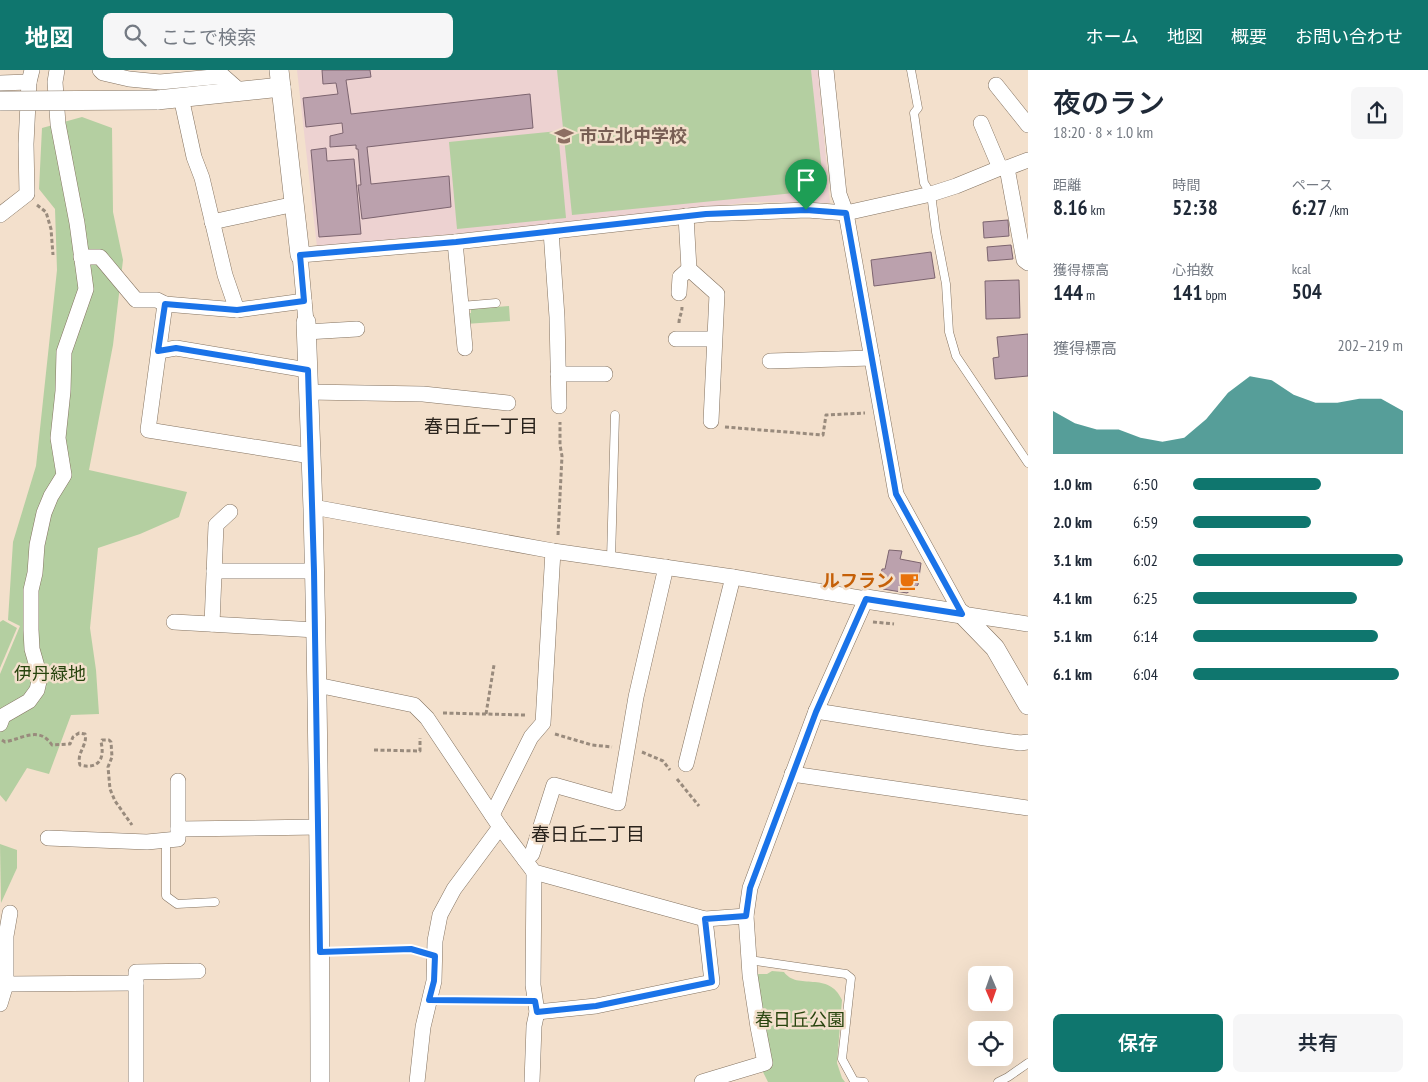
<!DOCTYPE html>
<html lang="ja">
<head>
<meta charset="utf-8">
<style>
  body { margin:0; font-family:"PT Sans Narrow","Noto Sans JP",sans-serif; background:#f6f6f7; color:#1f2937; height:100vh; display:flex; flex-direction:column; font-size:19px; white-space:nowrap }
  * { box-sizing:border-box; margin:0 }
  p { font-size:16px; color:#747a83 }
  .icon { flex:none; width:28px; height:28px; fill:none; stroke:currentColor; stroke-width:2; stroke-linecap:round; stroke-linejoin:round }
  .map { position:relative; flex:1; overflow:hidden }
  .details { display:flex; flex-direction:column; background:#fff; width:400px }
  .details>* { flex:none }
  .needle { width:32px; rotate:178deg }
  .tools { position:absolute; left:968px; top:896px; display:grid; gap:10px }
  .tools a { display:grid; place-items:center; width:45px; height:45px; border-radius:8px; background:#fff; box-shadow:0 5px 20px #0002; font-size:25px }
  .pin { position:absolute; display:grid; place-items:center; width:42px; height:42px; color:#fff; margin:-51px -21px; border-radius:50% 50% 50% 0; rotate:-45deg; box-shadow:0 0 5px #0007 }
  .pin .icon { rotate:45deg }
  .round { display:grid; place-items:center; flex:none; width:52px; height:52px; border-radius:8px; background:#f6f6f7 }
  .headline { display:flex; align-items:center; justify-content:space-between; height:85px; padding:0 25px }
  h1 { font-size:28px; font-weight:600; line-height:38px }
  .metrics { display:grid; grid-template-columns:repeat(3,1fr); gap:8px; height:85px; padding:5px 25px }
  .metrics div { display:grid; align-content:center }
  .metrics b { font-size:21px; font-weight:600 }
  .metrics small { font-size:14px; font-weight:400 }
  .metrics p { font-size:14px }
  .chart { height:140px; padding:10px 25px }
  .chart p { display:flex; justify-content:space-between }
  .chart svg { width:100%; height:90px; margin-top:5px; fill:#0f766e; opacity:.7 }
  .cta { display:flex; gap:10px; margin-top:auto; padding:10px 25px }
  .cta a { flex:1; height:58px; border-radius:8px; background:#0f766e; color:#fff; font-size:20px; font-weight:600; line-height:58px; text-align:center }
  .cta a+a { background:#f6f6f7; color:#1f2937 }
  ul { padding:0 25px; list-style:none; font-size:16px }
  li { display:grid; grid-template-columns:80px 60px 1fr; align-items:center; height:38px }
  li i { height:12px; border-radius:6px; background:#0f766e }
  header { display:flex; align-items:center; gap:30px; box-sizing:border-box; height:70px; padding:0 25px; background:#0f766e; color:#fff }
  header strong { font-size:24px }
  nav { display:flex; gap:28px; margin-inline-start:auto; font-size:18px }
  .search { width:350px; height:45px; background:#f6f6f7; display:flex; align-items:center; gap:12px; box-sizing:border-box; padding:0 18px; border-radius:8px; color:#747a83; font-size:19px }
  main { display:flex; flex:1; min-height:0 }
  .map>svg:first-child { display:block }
  .education { fill:#edd2d1 }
  .green { fill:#b4cfa1 }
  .building { fill:#bba1ad; stroke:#7c646f }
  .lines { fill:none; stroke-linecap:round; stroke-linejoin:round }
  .service-casing { stroke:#847361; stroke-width:9 }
  .minor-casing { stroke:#847361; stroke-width:16 }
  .tertiary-casing { stroke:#847361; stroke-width:20 }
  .path { stroke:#998b7d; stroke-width:3; stroke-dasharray:4 2.5; stroke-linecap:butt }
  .service { stroke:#fff; stroke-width:8 }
  .minor { stroke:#fff; stroke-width:15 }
  .tertiary { stroke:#fff; stroke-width:19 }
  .tertiary-bridge-casing { stroke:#847361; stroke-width:20; stroke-linecap:butt }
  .tertiary-bridge { stroke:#fff; stroke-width:19 }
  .route-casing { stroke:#fff; stroke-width:10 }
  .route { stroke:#1a73e8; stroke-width:6 }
  .labels { text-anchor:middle; stroke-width:5; stroke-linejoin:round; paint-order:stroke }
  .education-label { font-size:18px; font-weight:bold; fill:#785e54; stroke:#f3e0cc; text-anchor:start }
  .food-label { font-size:18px; font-weight:bold; fill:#c56008; stroke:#f3e0cc; text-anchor:end }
  .park-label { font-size:18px; fill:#28440e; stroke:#f3e0cc }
  .neighbourhood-label { font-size:19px; fill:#2a231c; stroke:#f3e0cc }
</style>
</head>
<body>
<header>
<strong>地図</strong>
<div class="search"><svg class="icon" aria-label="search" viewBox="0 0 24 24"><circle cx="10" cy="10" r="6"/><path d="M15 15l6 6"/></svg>ここで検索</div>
<nav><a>ホーム</a><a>地図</a><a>概要</a><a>お問い合わせ</a></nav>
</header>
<main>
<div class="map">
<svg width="1028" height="1012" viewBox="0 0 1028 1012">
  <rect width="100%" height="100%" fill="#f3e0cc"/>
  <polygon class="education" points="297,0 818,0 830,133 753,132 569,153 317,177"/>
  <g class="green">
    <polygon points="557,0 811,0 824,120 572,145"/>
    <polygon points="82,47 112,58 113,142 123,190 113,275 89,400 187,422 179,447 140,464 98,478 90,558 96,600 99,644 71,645 49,704 27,698 6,732 0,725 0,604 20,556 8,550 13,472 36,396 57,200 55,139 39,119 42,58"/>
    <polygon points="558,61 566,148 457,159 449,72"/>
    <polygon points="509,236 510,251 465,254 465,244 471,243 471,239"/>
    <polygon points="3,550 17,558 0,598 0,552"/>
    <polygon points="0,774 17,780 17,798 1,833"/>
    <path d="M 772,901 L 784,902 C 797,921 829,900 842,930 L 837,993 L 842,1008 L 845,1012 L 768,1012 L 762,1000 L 754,904 L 767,904 Z"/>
  </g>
  <g class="building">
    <polygon points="322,0 370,0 371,7 346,10 351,44 530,24 533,58 367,77 371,114 449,106 451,137 362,149 358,115 361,115 358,79 356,79 356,75 330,77 330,66 343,63 342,53 306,57 303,28 338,24 336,13 323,14"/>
    <polygon points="326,78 327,91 354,89 361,164 319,167 311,80"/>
    <polygon points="1008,150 1009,166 984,168 983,152"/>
    <polygon points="1011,175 1013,189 988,191 987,177"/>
    <polygon points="931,182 935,208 874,216 871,190"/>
    <polygon points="1019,210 1020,248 986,249 985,211"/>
    <polygon points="1028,264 1028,306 995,309 993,288 999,287 997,267"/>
    <polygon points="889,480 902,481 900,489 921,493 918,515 907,523 883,519 885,506 881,505 882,499 885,499"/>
  </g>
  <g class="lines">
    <g class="service-casing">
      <g id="service">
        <polyline points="911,0 918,38 914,43 924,113 931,124 936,162 946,214 949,262 956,286 1028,393"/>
        <polyline points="461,236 496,233"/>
        <polyline points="611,489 615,345"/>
        <polyline points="166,770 166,826 177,834 215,832"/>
        <polyline points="749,890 846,904 851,908 842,989 854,1011 864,1012"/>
        <polyline points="998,1012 1008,1007 1028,993"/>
      </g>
    </g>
    <g class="minor-casing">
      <g id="minor">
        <polyline points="100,0 103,3 129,9 160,12 223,6 240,21"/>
        <polyline points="826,0 839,124 846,143 896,424 962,544 1028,554"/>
        <polyline points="0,13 29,12 32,0"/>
        <polyline points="996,15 1028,55"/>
        <polyline points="181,27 194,87 202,108 225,205 237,240"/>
        <polyline points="981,53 1000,98"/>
        <polyline points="1007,98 1024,190 1028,193"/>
        <polyline points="0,145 27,124 26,74 29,12"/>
        <polyline points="686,146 689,199 717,224 711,351"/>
        <polyline points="212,152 295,134"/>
        <polyline points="551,161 557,247 559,336"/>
        <polyline points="455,172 465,278"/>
        <polyline points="81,187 100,187 136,230 157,230 165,234"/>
        <polyline points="679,223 680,207 689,199"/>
        <polyline points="304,231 237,240 165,234 148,360 311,386"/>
        <polyline points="306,252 300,185 455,172 706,144 807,140 846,143 931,124 956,116 1000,98 1007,98 1028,90"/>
        <polyline points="306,262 357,259"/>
        <polyline points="676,269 714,269"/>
        <polyline points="159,281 176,278 307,300"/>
        <polyline points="770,291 872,288"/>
        <polyline points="558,304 605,304"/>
        <polyline points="308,322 423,324 508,333"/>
        <polyline points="313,437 553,481 733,507 866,529 816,641 750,818 746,846 750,905 758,957 765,993 702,1012"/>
        <polyline points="214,501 314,501"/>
        <polyline points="174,552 316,560"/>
        <polyline points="212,554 216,455 230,442"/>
        <polyline points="317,615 414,635 427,648 500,757 534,802 705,849 746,846"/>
        <polyline points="816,641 985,668 1020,673 1028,672"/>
        <polyline points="0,654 3,646 29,631 37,620 40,607 32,579 31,560 31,520 35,503 37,475 44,443 51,426 64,405 58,368 63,321 64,282 86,219 77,153 58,54 55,12 57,0"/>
        <polyline points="686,694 733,507"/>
        <polyline points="792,704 1028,738"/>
        <polyline points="492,745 531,667 543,653 553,481"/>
        <polyline points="178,759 319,757"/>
        <polyline points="48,768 147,772 178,769 178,711"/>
        <polyline points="525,790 532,784 554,715 618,733 636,627 666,497"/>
        <polyline points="6,914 136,913"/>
        <polyline points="0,934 6,914 6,866 10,843"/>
        <polyline points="537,942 596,936 712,912 705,849"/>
        <polyline points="136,1012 136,902 198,901"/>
        <polyline points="417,1012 423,957 434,911 435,871 440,845 454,819 500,757"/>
        <polyline points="532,1012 534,956 537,942 533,915 534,802"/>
      </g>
    </g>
    <g class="tertiary-casing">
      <g id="tertiary">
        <polyline points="279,0 300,185"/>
        <polyline points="157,30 281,17"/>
        <path d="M 306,252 C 308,315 311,377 313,439 C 318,630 320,821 320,1012"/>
        <polyline points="866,529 962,544 995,578 1028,635"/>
      </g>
    </g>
    <g class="path">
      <polyline points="37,135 46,142 51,159 53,185"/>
      <path d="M 679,253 C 679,247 682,243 682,237"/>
      <polyline points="725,357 823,365 826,345 865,343"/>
      <polyline points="558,465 562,386 560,375 560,352"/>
      <polyline points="873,552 894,554"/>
      <polyline points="443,643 526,645"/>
      <polyline points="486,644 494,595"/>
      <polyline points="555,664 592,675 612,677"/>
      <path d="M 2,670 L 5,672 C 24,668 39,656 52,675 L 70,674 L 73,667 L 79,663 L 85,664 C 88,675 76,683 80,695 C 99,700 105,688 101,672 L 102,670 L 109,670 L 111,672 L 112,687 L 108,697 L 110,719 L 115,731 L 132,755"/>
      <polyline points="374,680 420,681 420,668"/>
      <polyline points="642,682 663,691 670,700"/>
      <polyline points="677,709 699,736"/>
      <polyline points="337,881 411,879 418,881"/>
      <polyline points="446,930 520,931"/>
    </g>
    <use href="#service" class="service"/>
    <use href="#minor" class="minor"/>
    <use href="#tertiary" class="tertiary"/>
    <g class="tertiary-bridge-casing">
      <polyline id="tertiary-bridge" points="0,31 157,30"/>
    </g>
    <use href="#tertiary-bridge" class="tertiary-bridge"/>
  </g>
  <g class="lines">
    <g class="route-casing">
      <polygon id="route" points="806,140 846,143 896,424 962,544 866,529 816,642 750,818 746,846 705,849 712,912 596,936 537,942 535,931 429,930 434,911 435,886 411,879 320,882 314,501 308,300 176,278 158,281 165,234 237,240 304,231 300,185 456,172 706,144"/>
    </g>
    <use href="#route" class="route"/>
  </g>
  <defs>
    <g id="school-bare" transform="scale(1.5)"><path d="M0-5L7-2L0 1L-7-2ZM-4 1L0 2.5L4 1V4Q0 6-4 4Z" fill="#8d6e63" stroke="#f3e0cc" stroke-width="2.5" paint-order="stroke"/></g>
    <g id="cafe-bare" transform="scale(1.5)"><path d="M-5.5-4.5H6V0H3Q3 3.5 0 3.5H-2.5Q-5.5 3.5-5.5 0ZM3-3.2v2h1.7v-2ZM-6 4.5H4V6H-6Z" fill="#e8710a" stroke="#f3e0cc" stroke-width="2.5" paint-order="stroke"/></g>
  </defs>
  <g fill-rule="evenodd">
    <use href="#school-bare" x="564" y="66"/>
    <use href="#cafe-bare" x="909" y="511"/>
  </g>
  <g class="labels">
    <g class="education-label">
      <text x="579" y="72">市立北中学校</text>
    </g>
    <g class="food-label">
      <text x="894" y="517">ルフラン</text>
    </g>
    <g class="park-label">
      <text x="50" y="610">伊丹緑地</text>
      <text x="800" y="956">春日丘公園</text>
    </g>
    <g class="neighbourhood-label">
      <text x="481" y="363">春日丘一丁目</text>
      <text x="588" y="771">春日丘二丁目</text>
    </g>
  </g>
</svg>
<div class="tools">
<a><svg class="needle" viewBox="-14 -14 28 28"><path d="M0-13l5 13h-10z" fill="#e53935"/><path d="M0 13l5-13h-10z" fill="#747a83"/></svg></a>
<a><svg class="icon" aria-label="locate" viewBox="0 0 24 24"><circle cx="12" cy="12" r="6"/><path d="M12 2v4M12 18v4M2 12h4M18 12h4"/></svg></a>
</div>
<div class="pin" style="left:806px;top:140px;background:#1e9e55"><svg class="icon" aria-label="arrive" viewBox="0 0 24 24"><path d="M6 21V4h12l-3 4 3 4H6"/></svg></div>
</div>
<section class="details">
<div class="headline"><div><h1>夜のラン</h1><p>18:20 · 8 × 1.0 km</p></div><a class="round"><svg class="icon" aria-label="share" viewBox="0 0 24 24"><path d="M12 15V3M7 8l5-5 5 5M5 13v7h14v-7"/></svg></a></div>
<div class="metrics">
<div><p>距離</p><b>8.16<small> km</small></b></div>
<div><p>時間</p><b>52:38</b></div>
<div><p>ペース</p><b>6:27<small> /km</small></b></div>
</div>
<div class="metrics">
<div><p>獲得標高</p><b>144<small> m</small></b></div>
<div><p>心拍数</p><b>141<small> bpm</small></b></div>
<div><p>kcal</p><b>504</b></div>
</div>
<div class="chart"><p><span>獲得標高</span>202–219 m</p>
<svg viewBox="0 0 160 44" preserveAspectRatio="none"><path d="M0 44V23L10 29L20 32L30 32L40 36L50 38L60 36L70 27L80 14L90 6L100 8L110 15L120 19L130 19L140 17L150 17L160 23V44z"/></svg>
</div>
<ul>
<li><b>1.0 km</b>6:50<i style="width:61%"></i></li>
<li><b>2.0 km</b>6:59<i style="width:56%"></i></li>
<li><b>3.1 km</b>6:02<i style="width:100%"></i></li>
<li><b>4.1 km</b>6:25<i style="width:78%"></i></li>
<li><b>5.1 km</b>6:14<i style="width:88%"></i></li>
<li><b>6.1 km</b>6:04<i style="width:98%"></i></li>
</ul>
<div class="cta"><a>保存</a><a>共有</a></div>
</section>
</main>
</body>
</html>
